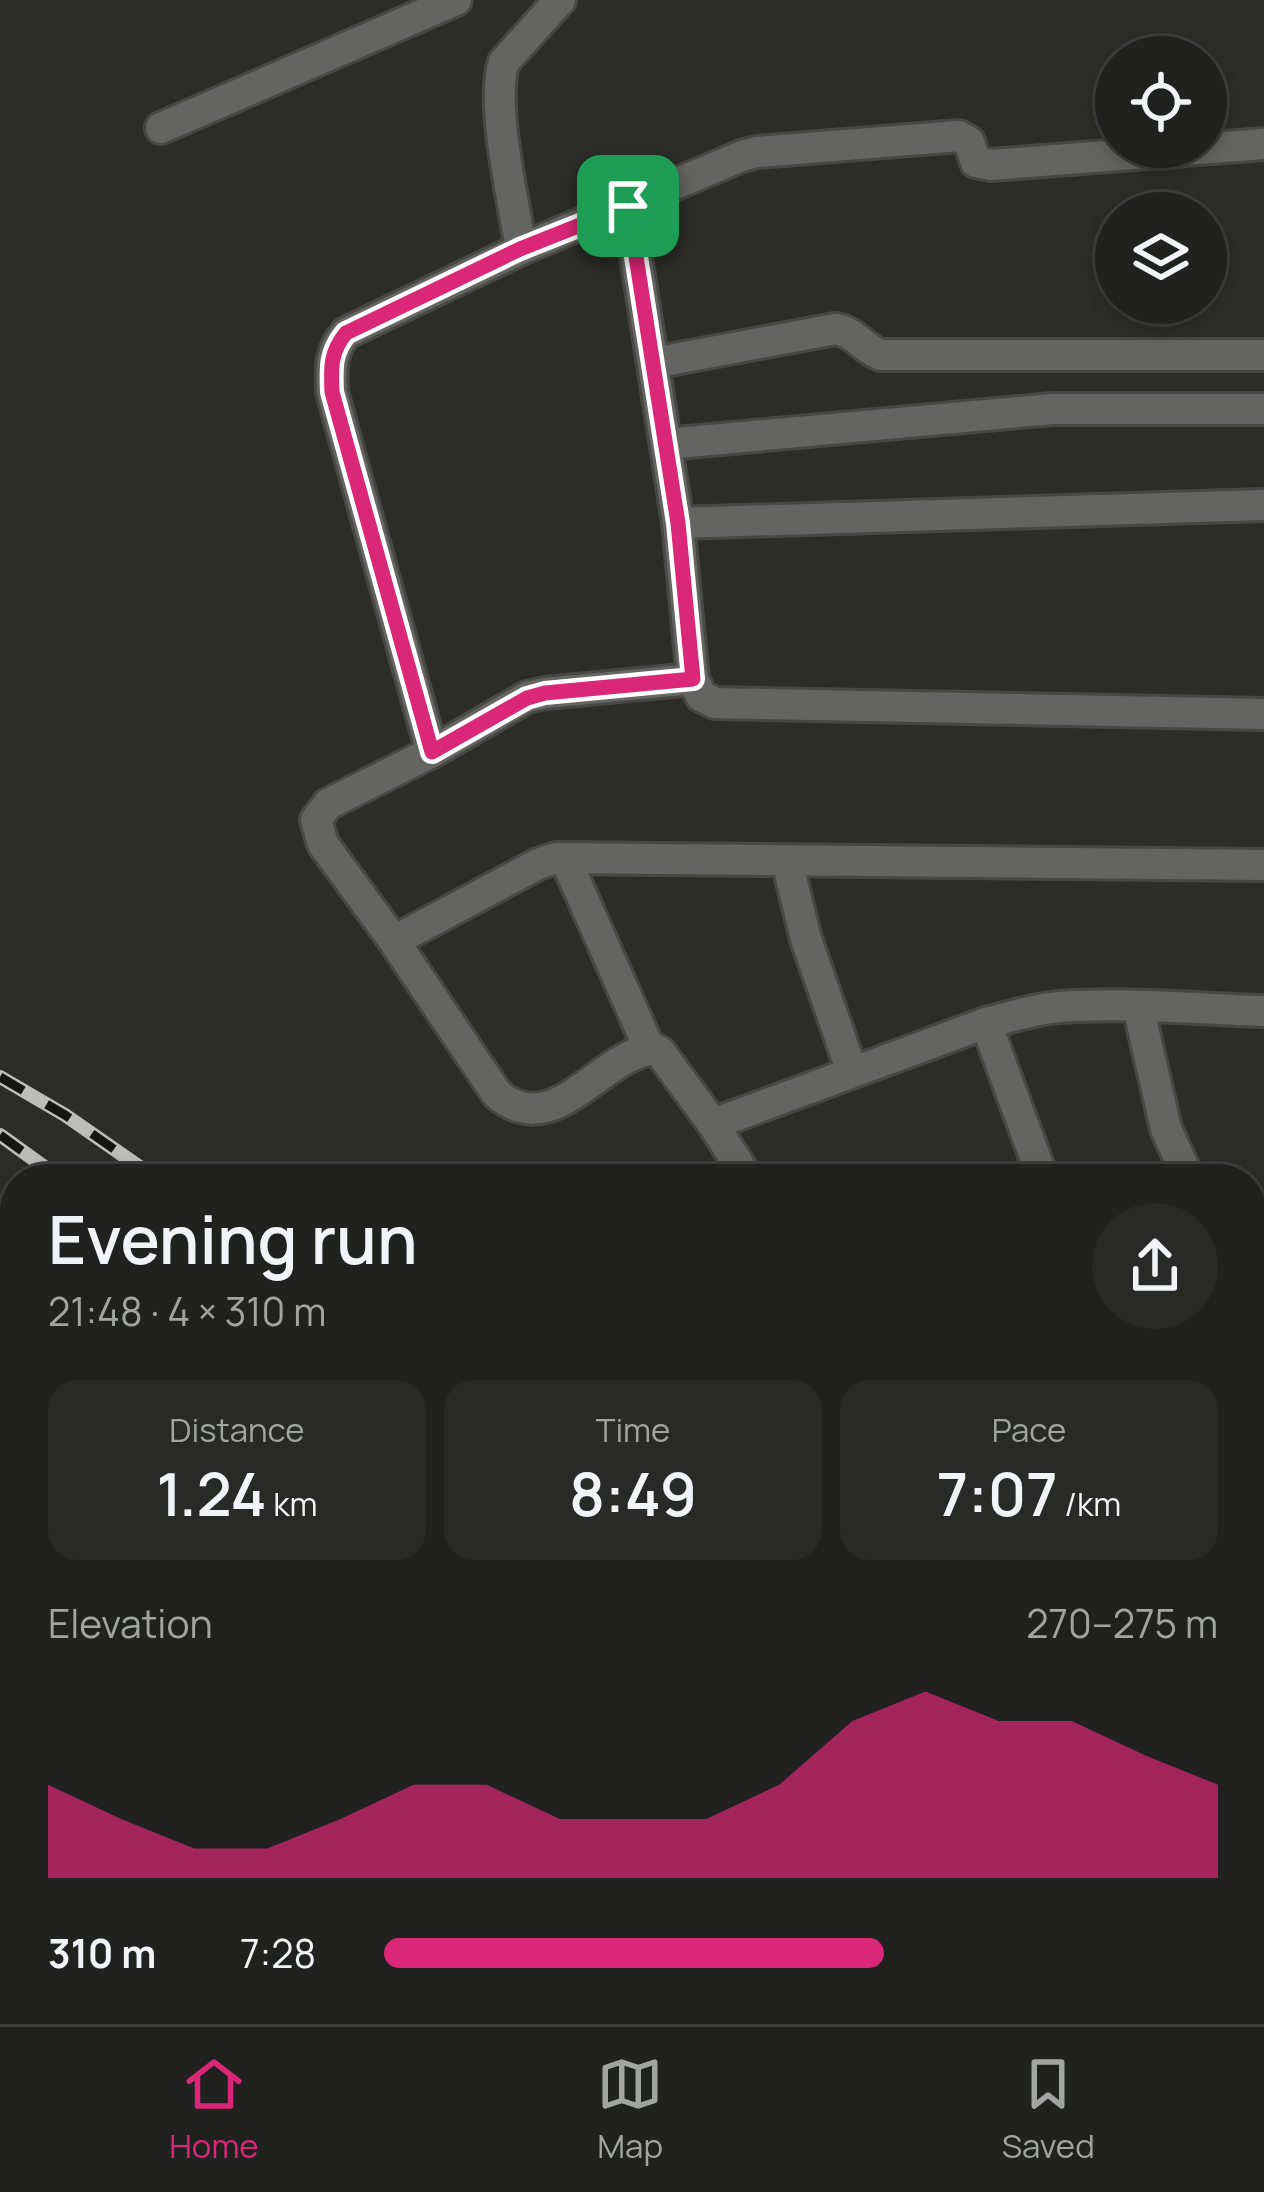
<!DOCTYPE html>
<html lang="en">
<head>
<meta charset="utf-8">
<style>
  body { margin:0; font-family:Manrope,sans-serif; background:#292a28; color:#f1f3f6; height:100vh; display:flex; flex-direction:column; font-size:45px; white-space:nowrap }
  * { box-sizing:border-box; margin:0 }
  p { font-size:39px; color:#a2a4a4 }
  .icon { flex:none; width:66px; height:66px; fill:none; stroke:currentColor; stroke-width:2; stroke-linecap:round; stroke-linejoin:round }
  .map { position:relative; flex:1; overflow:hidden }
  .side { position:absolute; left:0px; top:1164px; width:1266px; height:861px; display:flex; flex-direction:column; background:#21221f; border-radius:48px 48px 0 0; box-shadow:0 6px 18px #0003,0 0 0 3px #3e3f3d }
  .side>* { flex:none }
  .fabs { position:absolute; left:1095px; top:36px; display:grid; gap:24px }
  .fabs a { display:grid; place-items:center; width:132px; height:132px; border-radius:50%; background:#21221f; box-shadow:0 6px 18px #0003,0 0 0 3px #3e3f3d; font-size:60px }
  .pin { position:absolute; display:grid; place-items:center; width:102px; height:102px; color:#fff; margin:-51px; border-radius:24px; box-shadow:0 6px 18px #0006 }
  .round { display:grid; place-items:center; flex:none; width:126px; height:126px; border-radius:63px; background:#292a28 }
  .overview { display:flex; align-items:center; justify-content:space-between; height:204px; padding:0 48px }
  h1 { font-size:66px; font-weight:600; line-height:90px }
  .metrics { display:grid; grid-template-columns:repeat(3,1fr); gap:18px; height:204px; padding:12px 48px }
  .metrics div { display:grid; align-content:center; border-radius:30px; background:#292a28; text-align:center }
  .metrics b { font-size:60px; font-weight:600 }
  .metrics small { font-size:33px; font-weight:400 }
  .metrics p { font-size:33px }
  .chart { height:336px; padding:24px 48px }
  .chart p { display:flex; justify-content:space-between }
  .chart svg { width:100%; height:216px; margin-top:12px; fill:#db2777; opacity:.7 }
  ul { padding:0 48px; list-style:none; font-size:39px }
  li { display:grid; grid-template-columns:192px 144px 1fr; align-items:center; height:90px }
  li i { height:30px; border-radius:15px; background:#db2777 }
  .dock { display:flex; justify-content:space-around; align-items:center; height:168px; border-top:3px solid #3e3f3d; background:#21221f; font-size:33px; color:#a2a4a4 }
  .dock a { display:grid; justify-items:center; gap:6px }
  .dock .active { color:#db2777 }
  .map>svg:first-child { display:block }
  .lines { fill:none; stroke-linecap:round; stroke-linejoin:round }
  .minor-casing { stroke:#474844; stroke-width:36 }
  .trunk-casing { stroke:#474844; stroke-width:39 }
  .minor { stroke:#646462; stroke-width:30 }
  .trunk { stroke:#a4a6a0; stroke-width:33 }
  .rail-casing { stroke:#bdbeba; stroke-width:14 }
  .rail { stroke:#151513; stroke-width:9; stroke-dasharray:27; stroke-linecap:butt }
  .route-casing { stroke:#fff; stroke-width:24 }
  .route { stroke:#db2777; stroke-width:15 }
</style>
</head>
<body>
<div class="map">
<svg width="1264" height="2024" viewBox="0 0 1264 2024">
  <rect width="100%" height="100%" fill="#2c2d29"/>
  <g class="lines">
    <g class="minor-casing">
      <g id="minor">
        <polyline points="161,128 456,0"/>
        <polyline points="628,206 678,523 693,679 701,696 715,703 1264,714"/>
        <path d="M 521,249 C 514,204 490,102 504,62 L 560,0"/>
        <path d="M 653,363 L 835,329 C 855,331 863,349 881,355 L 1264,355"/>
        <polyline points="666,444 1052,409 1264,409"/>
        <polyline points="678,523 1264,505"/>
        <path d="M 693,679 L 545,693 L 527,697 L 432,752 L 328,804 L 316,820 L 323,844 L 394,941 L 497,1094 C 555,1143 600,1054 654,1049 L 660,1052 L 713,1124 L 748,1179"/>
        <path d="M 432,752 L 332,392 C 331,368 330,352 346,333 L 521,249 L 742,156 L 757,152 L 959,136 L 969,142 L 976,162 L 991,165 L 1264,144"/>
        <polyline points="565,858 649,1048"/>
        <polyline points="787,861 806,939 852,1072"/>
        <polyline points="394,941 538,864 556,858 1264,865"/>
        <polyline points="1138,1006 1166,1129 1189,1179"/>
        <polyline points="986,1023 1043,1179"/>
        <path d="M 713,1124 L 986,1023 C 1010,1017 1034,1009 1059,1007 C 1127,1002 1196,1009 1264,1011"/>
        <polyline points="1251,1324 1264,1318"/>
        <polyline points="1251,1490 1264,1485"/>
        <polyline points="1251,1629 1264,1624"/>
        <polyline points="1251,1829 1264,1831"/>
        <polyline points="1251,1980 1264,1978"/>
        <polyline points="1000,2024 1080,2010"/>
      </g>
    </g>
    <g class="trunk-casing">
      <g id="trunk">
        <polyline points="1251,1915 1264,1913"/>
        <polyline points="614,2024 685,2010"/>
      </g>
    </g>
    <use href="#minor" class="minor"/>
    <use href="#trunk" class="trunk"/>
    <g class="rail-casing">
      <g id="rail">
        <polyline points="0,1077 65,1115 157,1179"/>
        <polyline points="0,1135 61,1179"/>
        <polyline points="850,2010 859,2024"/>
        <polyline points="961,2010 970,2024"/>
      </g>
    </g>
    <use href="#rail" class="rail"/>
  </g>
  <g class="lines">
    <g class="route-casing">
      <path id="route" d="M 628,206 L 678,523 L 693,679 L 545,693 L 527,698 L 432,752 L 332,392 C 331,368 330,352 346,333 L 520,249 Z"/>
    </g>
    <use href="#route" class="route"/>
  </g>
</svg>
<div class="fabs">
<a><svg class="icon" aria-label="locate" viewBox="0 0 24 24"><circle cx="12" cy="12" r="6"/><path d="M12 2v4M12 18v4M2 12h4M18 12h4"/></svg></a>
<a><svg class="icon" aria-label="layers" viewBox="0 0 24 24"><path d="M12 4l9 5-9 5-9-5zM3 14l9 5 9-5"/></svg></a>
</div>
<div class="pin" style="left:628px;top:206px;background:#1e9e55"><svg class="icon" aria-label="arrive" viewBox="0 0 24 24"><path d="M6 21V4h12l-3 4 3 4H6"/></svg></div>
<section class="side">
<div class="overview"><div><h1>Evening run</h1><p>21:48 · 4 × 310 m</p></div><a class="round"><svg class="icon" aria-label="share" viewBox="0 0 24 24"><path d="M12 15V3M7 8l5-5 5 5M5 13v7h14v-7"/></svg></a></div>
<div class="metrics">
<div><p>Distance</p><b>1.24<small> km</small></b></div>
<div><p>Time</p><b>8:49</b></div>
<div><p>Pace</p><b>7:07<small> /km</small></b></div>
</div>
<div class="chart"><p><span>Elevation</span>270–275 m</p>
<svg viewBox="0 0 160 44" preserveAspectRatio="none"><path d="M0 44V25L10 32L20 38L30 38L40 32L50 25L60 25L70 32L80 32L90 32L100 25L110 12L120 6L130 12L140 12L150 19L160 25V44z"/></svg>
</div>
<ul>
<li><b>310 m</b>7:28<i style="width:60%"></i></li>
</ul>
</section>
</div>
<nav class="dock">
<a class="active"><svg class="icon" aria-label="home" viewBox="0 0 24 24"><path d="M3 11l9-7 9 7M6 9v11h12V9"/></svg>Home</a>
<a><svg class="icon" aria-label="map" viewBox="0 0 24 24"><path d="M3 6l6-2 6 2 6-2v14l-6 2-6-2-6 2zM9 4v14M15 6v14"/></svg>Map</a>
<a><svg class="icon" aria-label="saved" viewBox="0 0 24 24"><path d="M7 4h10v16l-5-4-5 4z"/></svg>Saved</a>
</nav>
</body>
</html>
